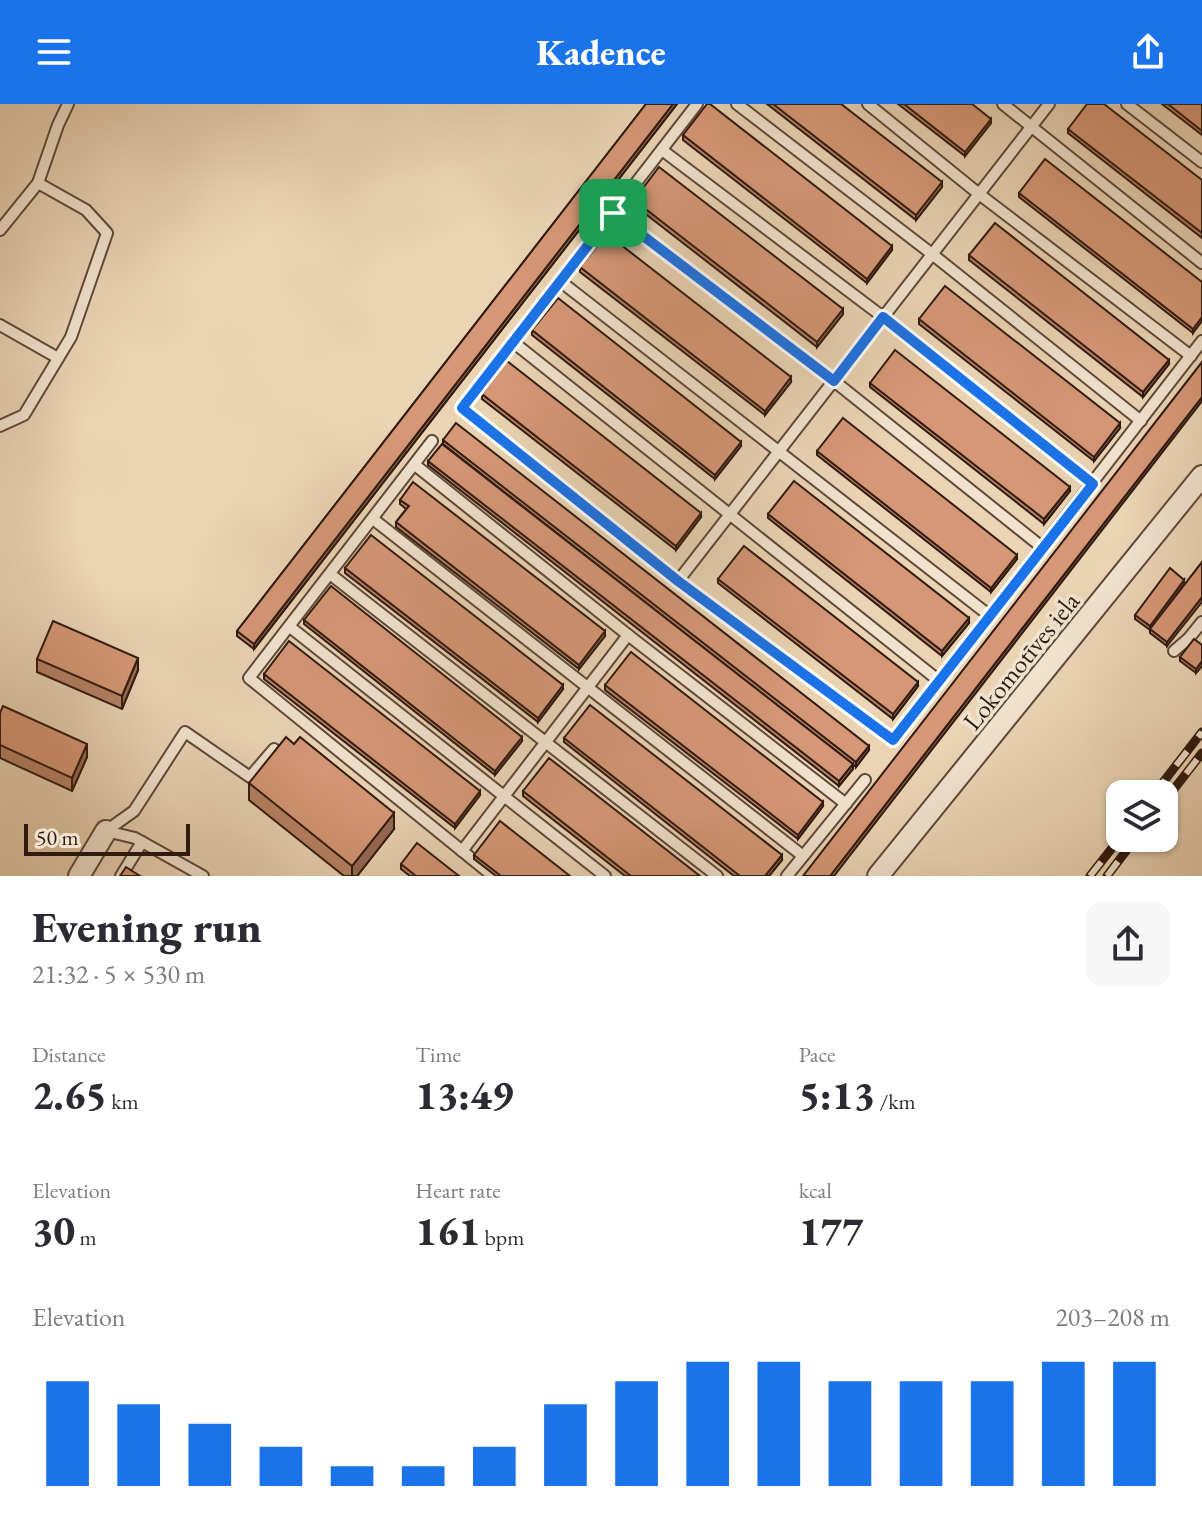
<!DOCTYPE html>
<html lang="en">
<head>
<meta charset="utf-8">
<style>
  body { margin:0; font-family:"EB Garamond",serif; background:#f7f7f7; color:#2b2b33; height:100vh; display:flex; flex-direction:column; font-size:30px; white-space:nowrap }
  * { box-sizing:border-box; margin:0 }
  p { font-size:26px; color:#7c7c81 }
  .icon { flex:none; width:44px; height:44px; fill:none; stroke:currentColor; stroke-width:2; stroke-linecap:round; stroke-linejoin:round }
  .map { position:relative; height:772px; overflow:hidden }
  .side { display:flex; flex-direction:column; background:#fff; flex:1 }
  .side>* { flex:none }
  .buttons { position:absolute; left:1106px; top:676px; display:grid; gap:16px }
  .buttons a { display:grid; place-items:center; width:72px; height:72px; border-radius:16px; background:#fff; box-shadow:0 2px 6px #0004; font-size:40px }
  .scale { position:absolute; left:24px; bottom:20px; width:166px; box-sizing:border-box; padding-left:8px; border:4px solid #301b10; border-top:0; font-size:22px; line-height:28px; white-space:nowrap; color:#301b10; -webkit-text-stroke:6px #f1e3ce; paint-order:stroke }
  .pin { position:absolute; display:grid; place-items:center; width:68px; height:68px; color:#fff; margin:-34px; border-radius:16px; box-shadow:0 4px 12px #0006 }
  .round { display:grid; place-items:center; flex:none; width:84px; height:84px; border-radius:16px; background:#f7f7f7 }
  .headline { display:flex; align-items:center; justify-content:space-between; height:136px; padding:0 32px }
  h1 { font-size:44px; font-weight:800; line-height:60px }
  .figures { display:grid; grid-template-columns:repeat(3,1fr); gap:12px; height:136px; padding:8px 32px }
  .figures div { display:grid; align-content:center }
  .figures b { font-size:40px; font-weight:800 }
  .figures small { font-size:22px; font-weight:400 }
  .figures p { font-size:22px }
  .chart { height:224px; padding:16px 32px }
  .chart p { display:flex; justify-content:space-between }
  .chart svg { width:100%; height:144px; margin-top:8px; stroke:#1a73e8; stroke-width:6 }
  header { display:flex; justify-content:space-between; align-items:center; height:104px; padding:0 32px; background:#1a73e8; color:#fff; font-size:36px; font-weight:800 }
  .map>svg:first-child { display:block }
  .lines { fill:none; stroke-linecap:round; stroke-linejoin:round }
  .service-casing { stroke:#5e4939; stroke-width:14 }
  .minor-casing { stroke:#5e4939; stroke-width:24 }
  .service { stroke:#f1e3ce; stroke-width:10 }
  .minor { stroke:#f1e3ce; stroke-width:20 }
  .rail-casing { stroke:#301b10; stroke-width:9 }
  .rail { stroke:#f1e3ce; stroke-width:6; stroke-dasharray:18; stroke-linecap:butt }
  .wall { fill:#b78265; stroke:#301b10; stroke-width:2 }
  .shaded-wall { fill:#956a53; stroke:#301b10; stroke-width:2 }
  .building { fill:#d59776; stroke:#301b10; stroke-width:2 }
  .route-casing { stroke:#fff; stroke-width:16 }
  .route { stroke:#1a73e8; stroke-width:10 }
  .labels { text-anchor:middle; stroke-width:7; stroke-linejoin:round; paint-order:stroke }
  .street-label { font-size:26px; fill:#301b10; stroke:#f1e3ce }
</style>
</head>
<body>
<header><svg class="icon" aria-label="menu" viewBox="0 0 24 24"><path d="M4 6h16M4 12h16M4 18h16"/></svg>Kadence<svg class="icon" aria-label="share" viewBox="0 0 24 24"><path d="M12 15V3M7 8l5-5 5 5M5 13v7h14v-7"/></svg></header>
<div class="map">
<svg width="1202" height="772" viewBox="0 0 1202 772">
  <rect width="100%" height="100%" fill="#ead4b4"/>
  <filter id="stains"><feTurbulence type="fractalNoise" baseFrequency=".0025" numOctaves="4"/><feColorMatrix values="0 0 0 0 .2 0 0 0 0 .09 0 0 0 0 .02 0 0 0 .5 -.17"/></filter>
  <radialGradient id="worn" r=".72"><stop offset=".6" stop-color="#630" stop-opacity="0"/><stop offset="1" stop-color="#630" stop-opacity=".3"/></radialGradient>
  <g class="lines">
    <g class="service-casing">
      <g id="service">
        <polyline points="697,0 462,304 678,477 893,636 1202,237"/>
        <polyline points="737,0 932,150 1141,317"/>
        <polyline points="868,0 979,90 1191,252"/>
        <polyline points="1003,0 1202,159"/>
        <polyline points="1127,0 1202,58"/>
        <polyline points="662,46 883,213 1093,380"/>
        <polyline points="38,79 58,21 68,0"/>
        <polyline points="613,109 834,277 1043,444"/>
        <polyline points="0,126 38,79 86,106 107,129 71,233 24,311 0,322"/>
        <polyline points="560,177 990,512"/>
        <polyline points="0,221 58,254"/>
        <polyline points="513,238 938,576"/>
        <polyline points="432,337 249,574 493,772"/>
        <polyline points="415,361 628,531 846,700"/>
        <polyline points="373,415 803,752"/>
        <polyline points="330,470 717,772"/>
        <polyline points="678,477 1049,0"/>
        <polyline points="290,523 605,772"/>
        <polyline points="1174,547 1189,534 1202,518"/>
        <polyline points="106,727 134,707 185,628 250,673 274,645"/>
        <polyline points="106,727 135,734 203,772"/>
        <polyline points="462,747 628,531"/>
        <polyline points="121,772 142,738"/>
        <polyline points="787,772 865,676"/>
      </g>
    </g>
    <g class="minor-casing">
      <g id="minor">
        <polyline points="79,772 106,727"/>
        <polyline points="878,772 1202,372"/>
      </g>
    </g>
    <use href="#service" class="service"/>
    <use href="#minor" class="minor"/>
    <g class="rail-casing">
      <g id="rail">
        <polyline points="1154,690 1202,628"/>
        <polyline points="1164,698 1202,649"/>
        <polyline points="1090,772 1120,734"/>
        <polyline points="1107,772 1136,734"/>
      </g>
    </g>
    <use href="#rail" class="rail"/>
  </g>
  <g class="wall">
    <polygon points="646,0 677,0 254,545 237,532 237,527"/>
    <polygon points="767,0 841,0 942,83 916,116"/>
    <polygon points="898,0 972,0 991,19 965,52"/>
    <polygon points="1162,0 1202,0 1202,31"/>
    <polygon points="1068,25 1202,76 1202,134 1068,29"/>
    <polygon points="683,31 892,146 867,179 683,36"/>
    <polygon points="1019,89 1202,178 1193,229 1019,93"/>
    <polygon points="634,96 843,210 817,243 634,101"/>
    <polygon points="969,151 1169,260 1143,293 969,156"/>
    <polygon points="580,163 791,278 765,311 580,168"/>
    <polygon points="919,215 1120,324 1094,357 919,220"/>
    <polygon points="532,226 741,342 715,375 532,231"/>
    <polygon points="870,279 1070,387 1044,420 870,283"/>
    <polygon points="482,290 701,413 676,446 482,295"/>
    <polygon points="443,336 869,646 856,663 443,340"/>
    <polygon points="817,347 1017,455 991,488 817,351"/>
    <polygon points="428,357 853,665 839,682 428,361"/>
    <polygon points="400,396 605,532 579,565 396,423 396,418 406,405 400,400"/>
    <polygon points="768,410 969,519 942,552 768,414"/>
    <polygon points="345,464 563,585 538,618 345,469"/>
    <polygon points="718,475 918,582 893,615 718,479"/>
    <polygon points="1184,476 1167,542 1150,529 1150,526 1135,515 1135,511"/>
    <polygon points="304,516 522,637 495,671 304,520"/>
    <polygon points="1202,541 1202,562 1196,569 1180,557 1180,553"/>
    <polygon points="37,555 138,566 122,605 37,568"/>
    <polygon points="264,570 480,691 455,724 264,575"/>
    <polygon points="605,581 823,702 798,735 605,586"/>
    <polygon points="0,609 87,653 72,687 0,654"/>
    <polygon points="564,634 782,756 769,772 734,772 564,638"/>
    <polygon points="249,679 394,725 357,772 344,772 249,696"/>
    <polygon points="523,687 700,772 625,772 523,692"/>
    <polygon points="474,751 570,772 496,772 474,755"/>
    <polygon points="401,760 459,772 410,772 401,765"/>
  </g>
  <g class="shaded-wall">
    <polygon points="673,0 677,0 254,545 254,540"/>
    <polygon points="991,15 991,19 965,52 965,48"/>
    <polygon points="942,78 942,83 916,116 916,111"/>
    <polygon points="892,142 892,146 867,179 867,175"/>
    <polygon points="843,205 843,210 817,243 817,238"/>
    <polygon points="1202,213 1202,217 1193,229 1193,225"/>
    <polygon points="1169,256 1169,260 1143,293 1143,288"/>
    <polygon points="791,273 791,278 765,311 765,307"/>
    <polygon points="1202,293 1202,297 834,772 830,772"/>
    <polygon points="1120,319 1120,324 1094,357 1094,353"/>
    <polygon points="741,338 741,342 715,375 715,371"/>
    <polygon points="1070,383 1070,387 1044,420 1044,415"/>
    <polygon points="701,409 701,413 676,446 676,442"/>
    <polygon points="1017,451 1017,455 991,488 991,484"/>
    <polygon points="1184,476 1184,480 1150,526 1150,522"/>
    <polygon points="1202,493 1202,498 1167,542 1167,538"/>
    <polygon points="969,514 969,519 942,552 942,547"/>
    <polygon points="605,527 605,532 579,565 579,561"/>
    <polygon points="138,554 138,566 122,605 122,592"/>
    <polygon points="1202,557 1202,562 1196,569 1196,565"/>
    <polygon points="918,578 918,582 893,615 893,610"/>
    <polygon points="563,581 563,585 538,618 538,614"/>
    <polygon points="522,633 522,637 495,671 495,667"/>
    <polygon points="87,640 87,653 72,687 72,674"/>
    <polygon points="869,642 869,646 856,663 856,658"/>
    <polygon points="853,660 853,665 839,682 839,677"/>
    <polygon points="480,687 480,691 455,724 455,720"/>
    <polygon points="823,698 823,702 798,735 798,731"/>
    <polygon points="394,709 394,725 357,772 352,772 352,762"/>
    <polygon points="782,751 782,756 769,772 765,772"/>
  </g>
  <g class="building">
    <polygon points="646,0 673,0 254,540 237,527"/>
    <polygon points="707,0 710,0 892,142 867,175 683,31"/>
    <polygon points="773,0 841,0 942,78 916,111"/>
    <polygon points="904,0 972,0 991,15 965,48"/>
    <polygon points="1087,0 1104,0 1202,76 1202,129 1068,25"/>
    <polygon points="1168,0 1202,0 1202,27"/>
    <polygon points="1045,55 1202,178 1202,213 1193,225 1019,89"/>
    <polygon points="659,63 843,205 817,238 634,96"/>
    <polygon points="995,119 1169,256 1143,288 969,151"/>
    <polygon points="607,130 791,273 765,307 580,163"/>
    <polygon points="945,182 1120,319 1094,353 919,215"/>
    <polygon points="558,194 741,338 715,371 532,226"/>
    <polygon points="895,246 1070,383 1044,415 870,279"/>
    <polygon points="507,257 701,409 676,442 482,290"/>
    <polygon points="1202,258 1202,293 830,772 803,772"/>
    <polygon points="843,314 1017,451 991,484 817,347"/>
    <polygon points="456,319 869,642 856,658 443,336"/>
    <polygon points="442,340 853,660 839,677 428,357"/>
    <polygon points="794,377 969,514 942,547 768,410"/>
    <polygon points="413,378 605,527 579,561 396,418 409,402 400,396"/>
    <polygon points="371,431 563,581 538,614 345,464"/>
    <polygon points="744,442 918,578 893,610 718,475"/>
    <polygon points="1202,458 1202,493 1167,538 1150,525"/>
    <polygon points="1170,464 1184,476 1150,522 1135,511"/>
    <polygon points="331,482 522,633 495,667 304,516"/>
    <polygon points="53,517 138,554 122,592 37,555"/>
    <polygon points="1194,535 1202,541 1202,557 1196,565 1180,553"/>
    <polygon points="289,537 480,687 455,720 264,570"/>
    <polygon points="631,548 823,698 798,731 605,581"/>
    <polygon points="590,601 782,751 765,772 740,772 564,634"/>
    <polygon points="3,602 87,640 72,674 0,641 0,609"/>
    <polygon points="286,633 294,640 300,633 394,709 352,762 249,679"/>
    <polygon points="549,654 700,772 631,772 523,687"/>
    <polygon points="500,717 570,772 501,772 474,751"/>
    <polygon points="417,739 459,772 416,772 401,760"/>
    <polygon points="126,763 140,772 120,772"/>
  </g>
  <g class="lines">
    <g class="route-casing">
      <polygon id="route" points="613,109 834,277 883,213 1093,380 893,636 678,477 462,304"/>
    </g>
    <use href="#route" class="route"/>
  </g>
  <g class="labels">
    <g class="street-label">
      <text transform="translate(1021 557) rotate(-51)" y="9">Lokomotīves iela</text>
    </g>
  </g>
  <rect width="100%" height="100%" filter="url(#stains)"/>
  <rect width="100%" height="100%" fill="url(#worn)"/>
</svg>
<div class="buttons">
<a><svg class="icon" aria-label="layers" viewBox="0 0 24 24"><path d="M12 4l9 5-9 5-9-5zM3 14l9 5 9-5"/></svg></a>
</div>
<div class="scale">50 m</div>
<div class="pin" style="left:613px;top:109px;background:#1e9e55"><svg class="icon" aria-label="arrive" viewBox="0 0 24 24"><path d="M6 21V4h12l-3 4 3 4H6"/></svg></div>
</div>
<section class="side">
<div class="headline"><div><h1>Evening run</h1><p>21:32 · 5 × 530 m</p></div><a class="round"><svg class="icon" aria-label="share" viewBox="0 0 24 24"><path d="M12 15V3M7 8l5-5 5 5M5 13v7h14v-7"/></svg></a></div>
<div class="figures">
<div><p>Distance</p><b>2.65<small> km</small></b></div>
<div><p>Time</p><b>13:49</b></div>
<div><p>Pace</p><b>5:13<small> /km</small></b></div>
</div>
<div class="figures">
<div><p>Elevation</p><b>30<small> m</small></b></div>
<div><p>Heart rate</p><b>161<small> bpm</small></b></div>
<div><p>kcal</p><b>177</b></div>
</div>
<div class="chart"><p><span>Elevation</span>203–208 m</p>
<svg viewBox="0 0 160 44" preserveAspectRatio="none"><path d="M5 44V12M15 44V19M25 44V25M35 44V32M45 44V38M55 44V38M65 44V32M75 44V19M85 44V12M95 44V6M105 44V6M115 44V12M125 44V12M135 44V12M145 44V6M155 44V6"/></svg>
</div>
</section>
</body>
</html>
